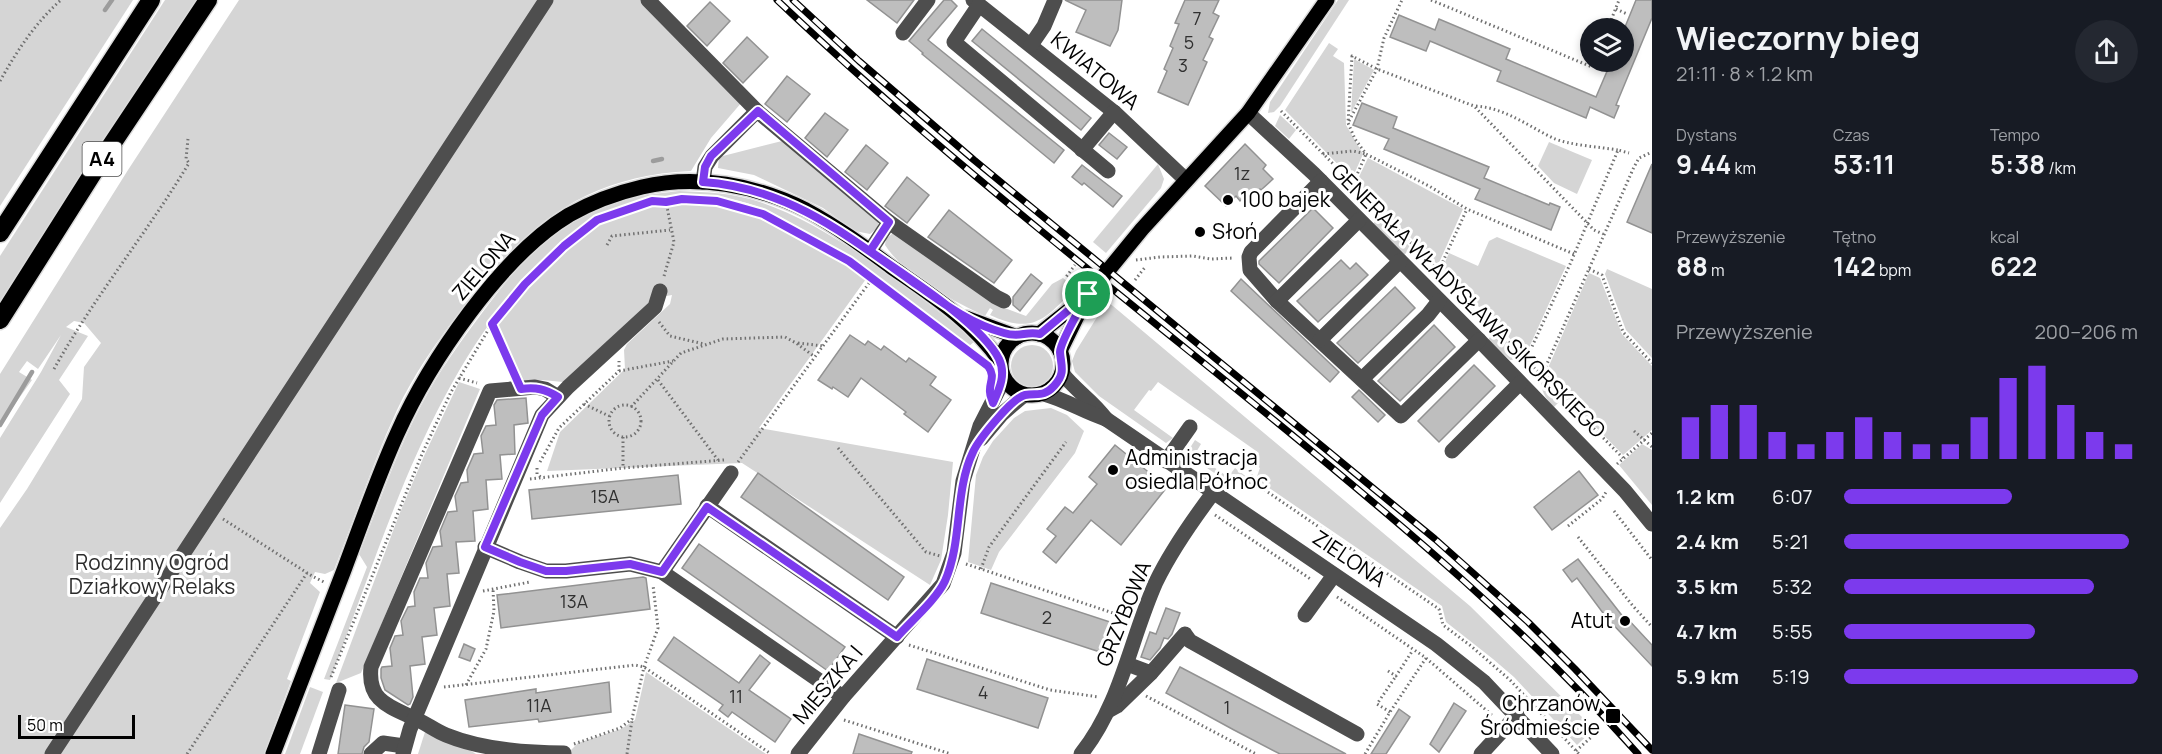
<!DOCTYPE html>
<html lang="pl">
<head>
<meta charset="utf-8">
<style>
  body { margin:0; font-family:Manrope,sans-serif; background:#242831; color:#f1f3f6; height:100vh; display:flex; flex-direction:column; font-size:22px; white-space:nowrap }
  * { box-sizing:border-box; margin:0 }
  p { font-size:20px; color:#9ea1a6 }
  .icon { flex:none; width:33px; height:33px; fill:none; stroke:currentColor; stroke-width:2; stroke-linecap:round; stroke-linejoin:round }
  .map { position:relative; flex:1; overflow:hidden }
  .side { display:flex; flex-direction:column; background:#171b24; width:510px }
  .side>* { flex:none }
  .controls { position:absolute; left:1580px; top:18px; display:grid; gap:12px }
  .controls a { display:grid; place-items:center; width:54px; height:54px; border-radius:50%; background:#171b24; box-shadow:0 3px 9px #0003; font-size:30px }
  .scale { position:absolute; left:18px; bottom:15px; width:117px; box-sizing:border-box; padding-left:6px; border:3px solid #000; border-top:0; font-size:16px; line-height:21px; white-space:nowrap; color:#000; -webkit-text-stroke:4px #fff; paint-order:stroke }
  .pin { position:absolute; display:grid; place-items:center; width:51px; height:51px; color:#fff; margin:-26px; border:3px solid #fff; border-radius:50%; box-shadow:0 2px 6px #0007 }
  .round { display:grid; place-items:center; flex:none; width:63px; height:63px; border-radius:32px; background:#242831 }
  .summary { display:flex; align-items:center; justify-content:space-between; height:102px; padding:0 24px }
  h1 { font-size:33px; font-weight:700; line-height:45px }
  .stats { display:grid; grid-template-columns:repeat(3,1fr); gap:9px; height:102px; padding:6px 24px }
  .stats div { display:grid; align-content:center }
  .stats b { font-size:26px; font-weight:700 }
  .stats small { font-size:16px; font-weight:400 }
  .stats p { font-size:16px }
  .chart { height:168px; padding:12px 24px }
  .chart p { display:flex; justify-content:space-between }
  .chart svg { width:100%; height:108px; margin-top:6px; stroke:#7c3aed; stroke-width:6 }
  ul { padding:0 24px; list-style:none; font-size:20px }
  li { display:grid; grid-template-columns:96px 72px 1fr; align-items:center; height:45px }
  li i { height:15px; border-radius:8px; background:#7c3aed }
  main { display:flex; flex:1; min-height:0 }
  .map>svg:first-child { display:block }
  .green { fill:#d5d5d5 }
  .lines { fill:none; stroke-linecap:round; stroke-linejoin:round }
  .stream { stroke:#9c9c9c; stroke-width:4.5 }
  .building { fill:#bebebe; stroke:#929292; stroke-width:1.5 }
  .major-casing { stroke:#dbdbdb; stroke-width:18 }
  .highway-casing { stroke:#dbdbdb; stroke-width:21 }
  .path { stroke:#707070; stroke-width:3; stroke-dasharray:1.5 3; stroke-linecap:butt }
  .minor { stroke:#4e4e4e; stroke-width:15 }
  .major { stroke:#000; stroke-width:15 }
  .highway { stroke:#000; stroke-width:18 }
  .rail-casing { stroke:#000; stroke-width:7 }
  .rail { stroke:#fff; stroke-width:4.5; stroke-dasharray:14; stroke-linecap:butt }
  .route-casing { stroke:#fff; stroke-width:12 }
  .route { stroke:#7c3aed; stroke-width:8 }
  .poi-dot { fill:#000; stroke:#fff; stroke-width:2 }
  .labels { text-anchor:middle; stroke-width:6; stroke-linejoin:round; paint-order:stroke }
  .number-label { font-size:18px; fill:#303030 }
  .shield { fill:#fff; stroke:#4c4c4c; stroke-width:1.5 }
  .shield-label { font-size:20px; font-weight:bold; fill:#000 }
  .street-label { font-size:21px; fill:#000; stroke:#fff }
  .poi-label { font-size:21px; fill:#000; stroke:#fff; text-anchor:start }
  .park-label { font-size:21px; fill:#2c2c2c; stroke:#fff }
</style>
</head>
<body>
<main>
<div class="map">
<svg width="1652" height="754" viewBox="0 0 1652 754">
  <rect width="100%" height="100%" fill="#fff"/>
  <g class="green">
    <polygon points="0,0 133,0 0,206"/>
    <polygon points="165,0 196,0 0,306 0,256"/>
    <path d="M 239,0 L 642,0 L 742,102 L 711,138 L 691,171 C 581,176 521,229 458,314 C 435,344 413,376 397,410 C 373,462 355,517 334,570 L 325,574 L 315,572 L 310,583 L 320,592 L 287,679 L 291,681 L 264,754 L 0,754 L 0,528 L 27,489 L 82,399 L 84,367 L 101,343 L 84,323 L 74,321 L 66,327 L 88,336 L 59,380 L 70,394 L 0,503 L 0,438 L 41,372 L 61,335 L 38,369 L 27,361 L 19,372 L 32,380 L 0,425 L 0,374 L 128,170 Z"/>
    <polygon points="1338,0 1349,0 1280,106 1274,112 1268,113 1270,102"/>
    <polygon points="1329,43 1338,49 1333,56 1344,63 1346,125 1363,154 1352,179 1285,110"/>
    <polygon points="1354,59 1374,70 1351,113"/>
    <polygon points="1280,115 1296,130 1289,139 1275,126"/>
    <path d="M 782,141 L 879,217 C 879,226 877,229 870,234 L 855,231 L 823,208 L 754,175 L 718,168 L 719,157 Z"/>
    <polygon points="1549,142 1592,160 1577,194 1554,183 1538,166"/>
    <polygon points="1368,158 1463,209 1438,265 1356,183"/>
    <polygon points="1158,164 1164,179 1161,188 1106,253 1093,242"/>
    <path d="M 679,191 C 706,192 734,193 760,202 C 835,227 913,293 976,340 L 967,348 C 913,307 861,264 802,230 C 790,223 777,214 764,209 C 736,197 704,194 674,197 C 651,199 615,207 595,219 C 573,232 554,249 536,268 C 430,376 383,541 330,680 L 324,679 L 367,567 L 359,554 C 380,502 400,441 429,391 C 446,361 467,333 488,305 C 517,266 549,231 594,209 C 616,198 654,194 679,191 Z"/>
    <path d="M 676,203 L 718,204 L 765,219 L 831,253 L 866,279 L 759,428 L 953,462 L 948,515 L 941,560 L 930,585 L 742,463 L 547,471 L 560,432 L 625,369 L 624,350 L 627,344 L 670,304 L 672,295 L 655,298 L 563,382 L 542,380 L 522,382 L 496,326 C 525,288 557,245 600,222 C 620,212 653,205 676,203 Z"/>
    <polygon points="1380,216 1411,248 1404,255 1373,224"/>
    <path d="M 894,232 L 1002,307 L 1026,316 L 1052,284 L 1063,278 L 1075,288 C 1046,319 1033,335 990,315 L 993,310 L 990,308 L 985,316 C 953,301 904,275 885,245 L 886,239 Z"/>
    <polygon points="1497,237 1566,266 1528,350 1524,353 1442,269 1449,253 1478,266 1489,241"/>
    <polygon points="1607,269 1652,289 1652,358 1626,330 1605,274"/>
    <polygon points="1589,273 1600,278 1622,334 1652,366 1652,430 1623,455 1545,375"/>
    <polygon points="1107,301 1470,606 1594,729 1577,745 1514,677 1493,659 1446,622 1442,606 1256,479 1260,468 1253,463 1259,453 1158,382 1151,391 1149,390 1134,410 1173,438 1166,443 1099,396 1075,372 1072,361 1076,351"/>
    <polygon points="1495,330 1525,360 1510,360 1488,340"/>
    <circle cx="1032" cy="366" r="21"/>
    <path d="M 1541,377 L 1562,399 L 1554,407 C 1544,397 1541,391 1541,377 Z"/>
    <polygon points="459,382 480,389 361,673 336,683 399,515 424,456"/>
    <polygon points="1051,408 1067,415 1084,431 1075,453 999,552 991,570 968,562 976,475 983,457 993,441 1014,418 1025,411"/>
    <polygon points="1195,440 1201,444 1195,454 1228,477 1235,468 1248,478 1229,483 1188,455 1188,451"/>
    <polygon points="1642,444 1652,450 1652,505 1619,465"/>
    <polygon points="646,672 766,754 567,754 578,743 621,729 635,720"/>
    <polygon points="310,687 323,692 300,754 285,754"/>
    <polygon points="425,732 468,749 476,754 418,754"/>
  </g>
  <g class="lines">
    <g class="stream">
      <polyline points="105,10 112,0"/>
      <polyline points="653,161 662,159"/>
      <polyline points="0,425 32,372"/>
    </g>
  </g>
  <g class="building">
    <polygon points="867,0 914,0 897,23"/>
    <polygon points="944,0 951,0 957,6 928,40 1064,150 1054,163 922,54 923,53 909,41"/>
    <polygon points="1065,0 1122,0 1118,30 1110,46 1076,32 1086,10"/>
    <polygon points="1185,0 1219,0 1213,13 1219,16 1209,37 1213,39 1203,60 1207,62 1188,105 1158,92 1167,71 1164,69 1173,48 1170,46 1179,24 1175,23"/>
    <polygon points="1636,0 1652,0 1652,18 1616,105 1619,106 1614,118 1590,107 1586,118 1497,81 1501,71 1430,41 1426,51 1390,37 1399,15 1435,30 1439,19 1510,49 1506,59 1596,97 1611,62 1623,62 1623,32"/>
    <polygon points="710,2 730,21 707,46 687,26"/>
    <polygon points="982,29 1091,118 1081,130 972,41"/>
    <polygon points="747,37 768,57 743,83 723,63"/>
    <polygon points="787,76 810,94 787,122 765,104"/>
    <polygon points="1362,103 1397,117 1393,128 1489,167 1484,178 1549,205 1550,203 1560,207 1551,230 1475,199 1480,189 1384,149 1389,139 1353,125"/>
    <polygon points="825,113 848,130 827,157 805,138"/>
    <polygon points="1109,133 1127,147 1117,159 1099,145"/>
    <polygon points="1245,144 1266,165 1263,169 1273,179 1261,190 1260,189 1256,193 1252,189 1240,201 1236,196 1226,206 1205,186"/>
    <polygon points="866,145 888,163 867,190 845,172"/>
    <polygon points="1652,164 1652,233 1627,222"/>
    <polygon points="1082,165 1122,196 1113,207 1084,183 1082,185 1072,177"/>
    <polygon points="907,177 929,195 907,223 885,206"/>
    <polygon points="1313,208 1333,228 1279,283 1259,264 1259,261"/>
    <polygon points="949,210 1012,260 994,283 928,237"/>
    <polygon points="1341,260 1350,269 1356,263 1368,275 1318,322 1297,301"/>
    <polygon points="1031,274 1042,283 1020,311 1013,305 1013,297"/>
    <polygon points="1241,279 1339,372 1330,382 1231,291"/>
    <polygon points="1395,287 1415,308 1358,363 1337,343"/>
    <polygon points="1434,325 1455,347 1400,401 1378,381"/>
    <polygon points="850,335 865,345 868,341 881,350 884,346 906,362 909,358 936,377 930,385 951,400 928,432 904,414 906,412 861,378 848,397 833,387 832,389 818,380"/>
    <polygon points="1474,365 1495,386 1439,442 1418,421"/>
    <polygon points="1359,390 1385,415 1378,422 1352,397"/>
    <polygon points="526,398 528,423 514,425 515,454 500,455 502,479 486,480 488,509 473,511 475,541 456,542 459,573 447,574 450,606 434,608 437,635 422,637 425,664 410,666 413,697 410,704 408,705 385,690 381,678 381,669 382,667 392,666 390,648 395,636 403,635 401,621 408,607 415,606 414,592 420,578 428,578 426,563 433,547 442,546 440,531 448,512 457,511 455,496 461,483 468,482 467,470 474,454 483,453 481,436 486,426 496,425 494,405 497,400"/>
    <polygon points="1115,445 1167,487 1121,545 1091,520 1056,563 1043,552 1056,536 1047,529 1065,507 1073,513 1097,484 1089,477"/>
    <polygon points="1579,471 1598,495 1552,530 1534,507"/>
    <polygon points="758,473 904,577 888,600 741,497"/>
    <polygon points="678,475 681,504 532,519 529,490"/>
    <polygon points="699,544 845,647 828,671 682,568"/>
    <polygon points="1578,559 1624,618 1625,616 1652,645 1652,666 1606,617 1577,578 1572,582 1563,570"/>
    <polygon points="643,577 646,578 650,609 501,628 497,595"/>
    <polygon points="991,583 1113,623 1103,653 981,613"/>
    <polygon points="1166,608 1180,613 1172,634 1168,639 1164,638 1160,648 1150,660 1141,657 1150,632 1156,634"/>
    <polygon points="674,637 739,683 760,655 770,663 749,690 791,719 775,742 732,712 728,717 719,710 723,705 658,660"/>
    <polygon points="464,644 475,649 470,661 459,657"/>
    <polygon points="927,659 1048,698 1038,728 917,689"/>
    <polygon points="1180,667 1346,754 1280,754 1234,730 1166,693"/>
    <polygon points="609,682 611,712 539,722 538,719 469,727 465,700 536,689 536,693"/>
    <polygon points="1454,703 1466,711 1439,752 1430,744"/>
    <polygon points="345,705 374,709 369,742 364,747 362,754 338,754"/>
    <polygon points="1399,709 1410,717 1386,754 1371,754"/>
    <polygon points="859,734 912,752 911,754 853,754"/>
  </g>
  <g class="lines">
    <g class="major-casing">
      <g id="major">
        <polyline points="966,318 1017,337"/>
        <circle cx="1032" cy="364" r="31"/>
        <polyline points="1039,334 1088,295 1142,229 1248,113 1327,0"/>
        <polyline points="1060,351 1084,302"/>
        <path d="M 273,754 C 296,693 320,632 344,570 C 361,525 377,478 397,434 C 429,362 501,256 569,215 C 592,202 616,193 642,187 C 697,174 756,185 806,210 C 836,226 863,246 890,266 C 930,294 972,320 1000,361"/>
      </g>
    </g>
    <g class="highway-casing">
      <g id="highway">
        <polyline points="0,233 151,0"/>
        <polyline points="0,320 100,162 208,0"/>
      </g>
    </g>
    <g class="path">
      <polyline points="1431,0 1592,67 1594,62"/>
      <polyline points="1616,9 1627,14"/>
      <polyline points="1608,28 1619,0"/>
      <path d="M 0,81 C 17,51 35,23 61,0"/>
      <path d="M 1476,106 C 1505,108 1528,126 1553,138 C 1568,145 1600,147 1618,150"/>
      <polyline points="1281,111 1623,458"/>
      <polyline points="1349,121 1377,69 1384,38 1402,0"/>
      <polyline points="1323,154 1353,151 1366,154 1353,184"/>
      <path d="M 654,202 C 676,202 697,197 718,201 C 817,221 899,301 978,359"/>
      <polyline points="607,245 612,236 670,230"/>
      <polyline points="1574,254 1467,209 1429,186 1366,154 1355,139 1348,123 1352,56 1377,69 1474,106 1594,230 1603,234"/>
      <polyline points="1136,260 1160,257 1193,256 1211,259 1234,258"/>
      <polyline points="1589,269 1602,275 1623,332 1652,363"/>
      <polyline points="1439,270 1467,209"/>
      <polyline points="664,276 674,242 666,202"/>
      <polyline points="1135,280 1146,266"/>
      <polyline points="1075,286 1066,277 1075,265"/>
      <polyline points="659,322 670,336 704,344"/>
      <polyline points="492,324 514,375"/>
      <polyline points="798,343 823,346"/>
      <polyline points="1524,357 1530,351 1571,262 1618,150 1629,153"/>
      <path d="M 54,369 C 94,297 147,233 189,163 L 186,159 L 188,139"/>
      <polyline points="619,371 673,361"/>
      <polyline points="1542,375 1634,167 1639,158 1652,152"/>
      <polyline points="459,378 477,383"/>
      <polyline points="658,380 718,460"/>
      <polyline points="584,404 609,416"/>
      <circle cx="625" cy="421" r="16"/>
      <polyline points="631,407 681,353 723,339 785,337 796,343 815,357"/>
      <polyline points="1634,431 1652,447"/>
      <polyline points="623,437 623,468"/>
      <polyline points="838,448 926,552 940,556"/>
      <polyline points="540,462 559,428 619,371 619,361"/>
      <polyline points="738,462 872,279"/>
      <polyline points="1617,464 1652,433"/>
      <polyline points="537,468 537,474 543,479"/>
      <polyline points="1250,470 1253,482"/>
      <polyline points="530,479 623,468 724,460"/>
      <polyline points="1231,486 1253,482 1439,609 1443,625 1471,646 1510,680 1579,754"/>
      <polyline points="1614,511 1652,560"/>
      <polyline points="1215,515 1312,580"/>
      <polyline points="223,519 312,576 324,582"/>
      <polyline points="1568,526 1602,499 1606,492"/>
      <polyline points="1578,537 1633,606 1652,627"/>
      <polyline points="966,564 1128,618"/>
      <polyline points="981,569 989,547 1066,442"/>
      <polyline points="483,591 530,582"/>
      <polyline points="1337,597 1426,658 1494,717"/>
      <polyline points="909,645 1050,690 1099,697"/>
      <polyline points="1388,671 1396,676 1413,650"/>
      <polyline points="331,677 422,454 451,392 490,327 525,284 564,246 597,220 648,203"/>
      <polyline points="466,685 486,649 494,611 493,589"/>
      <polyline points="444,687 635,665 644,667 771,754"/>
      <polyline points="1146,696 1256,754"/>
      <polyline points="1390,712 1377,704 1396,676"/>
      <polyline points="844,720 951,754"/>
      <polyline points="574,744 620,728 632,719 644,667 658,628 653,585"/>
      <polyline points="1576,751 1597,732"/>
      <polyline points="187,754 307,573"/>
      <polyline points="627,754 632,720"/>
      <polyline points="1365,754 1390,712 1426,658"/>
    </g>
    <g class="minor">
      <polyline points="648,0 757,111 889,222 996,297 1004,301"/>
      <polyline points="973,0 1114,112 1186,180"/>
      <polyline points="979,5 954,42 1108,171"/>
      <polyline points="903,33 928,0"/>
      <polyline points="1031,45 1044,26 1055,0"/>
      <polyline points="1248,113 1314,174 1479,340 1625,491 1652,524"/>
      <polyline points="1082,150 1114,112"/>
      <polyline points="1321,181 1251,252 1249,257 1250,270 1277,301 1401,416 1479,340"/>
      <polyline points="703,182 705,167 712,156 757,111"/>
      <polyline points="870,251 889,222"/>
      <polyline points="1277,301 1359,220"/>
      <polyline points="1320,340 1400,261"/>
      <path d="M 1062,373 C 1075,390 1093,401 1106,419"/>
      <polyline points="1362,379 1428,315 1439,301"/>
      <path d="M 1044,394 C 1066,400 1084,412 1106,419 L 1436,644 L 1484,682 L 1552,754"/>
      <path d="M 558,397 L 545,389 L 535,387 L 490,391 L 371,667 C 367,703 392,707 418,720 C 427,724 436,731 446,735 C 483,750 525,753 564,753"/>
      <polyline points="981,439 1002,414 1024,395"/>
      <polyline points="1452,451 1520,383"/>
      <polyline points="1166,461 1190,427"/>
      <polyline points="707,506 897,637"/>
      <polyline points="485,547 520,562 546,571 566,571 630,564 662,572 843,697"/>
      <polyline points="662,572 731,473"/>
      <polyline points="1305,615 1334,575"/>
      <polyline points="1127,664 1151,673 1185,634 1190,641 1357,734"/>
      <polyline points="1108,711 1117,706 1151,673"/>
      <polyline points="52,754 546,0"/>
      <polyline points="319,754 339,690"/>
      <polyline points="371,754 383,743 404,746"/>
      <polyline points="403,754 410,729 542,415 568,387 655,307 660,291"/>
      <polyline points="798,754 843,697 943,584 954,553 963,481 980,426 1004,379"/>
      <path d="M 1081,754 C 1121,704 1130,640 1156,582 C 1171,551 1192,521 1213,493"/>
      <polyline points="1481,754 1517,715"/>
    </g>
    <use href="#major" class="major"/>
    <use href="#highway" class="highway"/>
    <g class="rail-casing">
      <g id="rail">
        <path d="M 777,0 C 934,149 1106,283 1274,420 C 1401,524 1528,630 1638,754"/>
        <polyline points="793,0 859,61 974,160 1435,539 1528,622 1575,669 1652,750"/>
      </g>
    </g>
    <use href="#rail" class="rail"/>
  </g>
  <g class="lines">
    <g class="route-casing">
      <path id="route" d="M 1088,294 L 1040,334 C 1025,331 1020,338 1004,333 C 968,323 940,301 910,280 C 844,233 787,188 703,182 L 705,167 L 711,156 L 758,111 L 889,222 L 870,251 C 904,275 981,323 999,359 C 1006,374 1000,388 993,403 C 992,399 990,396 990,392 C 989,382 996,377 988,366 L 849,261 L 763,214 L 717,201 L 682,199 L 666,202 L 652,201 L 597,220 L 564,246 L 525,284 L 492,324 L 521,389 C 536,387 545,389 558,397 L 542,415 L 485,547 L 520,562 L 546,571 L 566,571 L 630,564 L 662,572 L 707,507 L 897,637 C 911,621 936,600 945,581 C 963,540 954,492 973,452 C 979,439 1012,398 1025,395 C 1038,393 1044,397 1054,386 C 1066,373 1061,366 1060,352 C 1060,342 1082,305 1088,294"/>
    </g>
    <use href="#route" class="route"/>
  </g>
  <g class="poi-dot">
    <circle cx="1228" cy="200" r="6"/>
    <circle cx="1200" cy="232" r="6"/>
    <circle cx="1113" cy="470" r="6"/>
    <circle cx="1625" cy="621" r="6"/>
    <rect x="1605" y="708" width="16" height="16" rx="3"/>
  </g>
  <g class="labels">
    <g class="number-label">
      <text x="1197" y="25">7</text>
      <text x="1189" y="49">5</text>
      <text x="1183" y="72">3</text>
      <text x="1242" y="180">1z</text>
      <text x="605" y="503">15A</text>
      <text x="574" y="608">13A</text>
      <text x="1047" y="624">2</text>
      <text x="983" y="699">4</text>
      <text x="736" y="703">11</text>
      <text x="539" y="712">11A</text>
      <text x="1227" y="714">1</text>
    </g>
    <rect class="shield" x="82.5" y="142" width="39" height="34" rx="4.5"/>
    <g class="shield-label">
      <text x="102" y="166">A4</text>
    </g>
    <g class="street-label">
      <text transform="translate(1095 71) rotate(40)" y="7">KWIATOWA</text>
      <text transform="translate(484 266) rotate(-49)" y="7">ZIELONA</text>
      <text transform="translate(1468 301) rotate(45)" y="7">GENERAŁA WŁADYSŁAWA SIKORSKIEGO</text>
      <text transform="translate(1349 559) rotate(34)" y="7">ZIELONA</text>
      <text transform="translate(1124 614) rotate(-68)" y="7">GRZYBOWA</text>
      <text transform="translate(828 685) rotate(-50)" y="7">MIESZKA I</text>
    </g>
    <g class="poi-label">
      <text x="1240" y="207">100 bajek</text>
      <text x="1212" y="239">Słoń</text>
      <text x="1125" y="465">Administracja<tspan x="1125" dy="24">osiedla Północ</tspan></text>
      <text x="1613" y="628" text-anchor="end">Atut</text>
      <text x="1600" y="711" text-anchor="end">Chrzanów<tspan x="1600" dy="24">Śródmieście</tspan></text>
    </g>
    <g class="park-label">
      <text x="152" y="570">Rodzinny Ogród<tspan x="152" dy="24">Działkowy Relaks</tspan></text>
    </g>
  </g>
</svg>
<div class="controls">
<a><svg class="icon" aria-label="layers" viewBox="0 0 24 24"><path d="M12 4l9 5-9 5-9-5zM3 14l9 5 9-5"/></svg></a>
</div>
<div class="scale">50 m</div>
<div class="pin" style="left:1088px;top:294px;background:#1e9e55"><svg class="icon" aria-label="arrive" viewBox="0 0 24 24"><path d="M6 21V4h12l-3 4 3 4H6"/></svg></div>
</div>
<section class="side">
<div class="summary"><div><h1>Wieczorny bieg</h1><p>21:11 · 8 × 1.2 km</p></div><a class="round"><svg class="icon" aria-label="share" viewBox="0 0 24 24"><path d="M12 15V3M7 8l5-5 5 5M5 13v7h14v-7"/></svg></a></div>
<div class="stats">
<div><p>Dystans</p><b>9.44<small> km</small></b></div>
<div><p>Czas</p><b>53:11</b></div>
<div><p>Tempo</p><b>5:38<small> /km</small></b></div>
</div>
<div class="stats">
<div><p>Przewyższenie</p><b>88<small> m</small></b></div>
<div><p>Tętno</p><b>142<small> bpm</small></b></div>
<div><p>kcal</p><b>622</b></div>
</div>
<div class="chart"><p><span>Przewyższenie</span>200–206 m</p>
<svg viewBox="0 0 160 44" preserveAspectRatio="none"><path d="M5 44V27M15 44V22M25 44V22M35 44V33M45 44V38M55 44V33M65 44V27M75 44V33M85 44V38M95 44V38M105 44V27M115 44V11M125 44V6M135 44V22M145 44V33M155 44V38"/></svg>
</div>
<ul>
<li><b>1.2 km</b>6:07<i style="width:57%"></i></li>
<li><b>2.4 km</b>5:21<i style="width:97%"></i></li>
<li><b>3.5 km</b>5:32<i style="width:85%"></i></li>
<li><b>4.7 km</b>5:55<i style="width:65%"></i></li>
<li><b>5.9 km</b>5:19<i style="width:100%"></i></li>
</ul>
</section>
</main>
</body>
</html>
